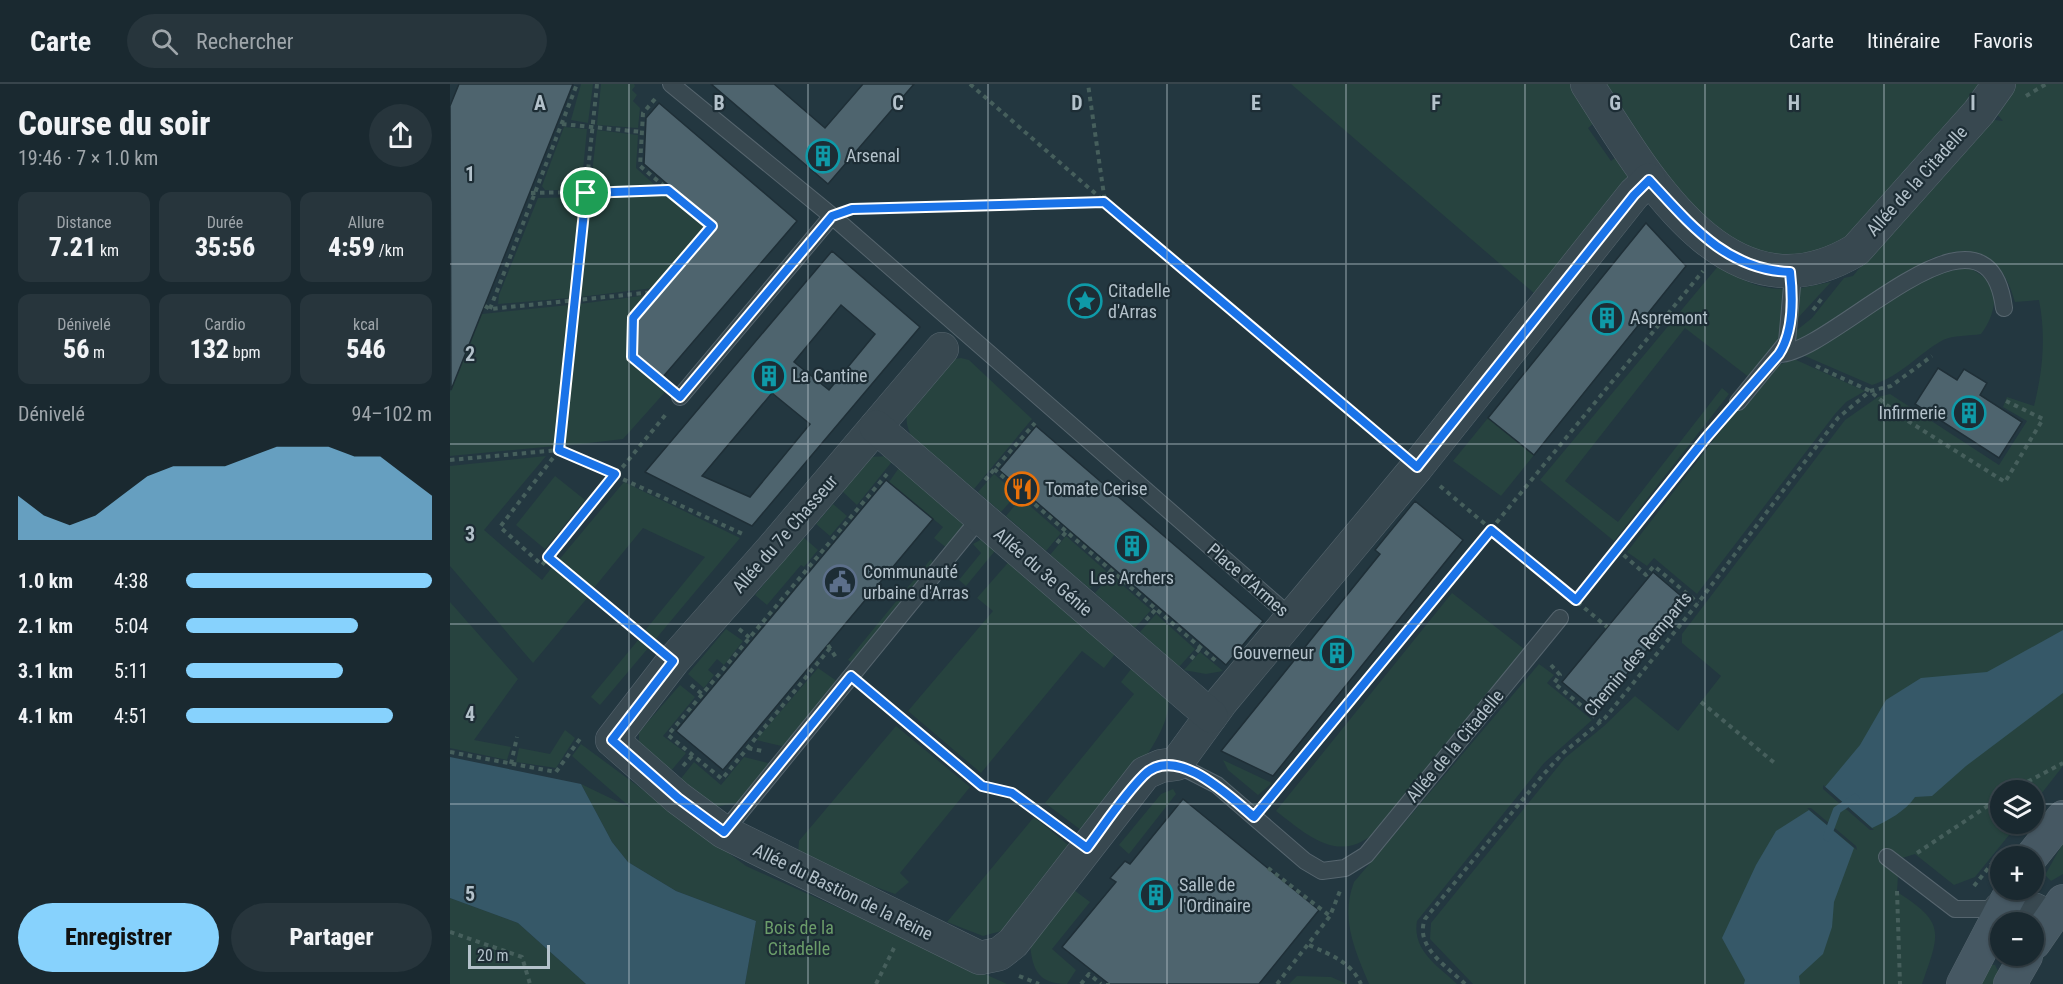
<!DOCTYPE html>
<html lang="fr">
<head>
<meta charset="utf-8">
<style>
  body { margin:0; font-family:"Roboto Condensed",sans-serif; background:#27353c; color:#f1f3f6; height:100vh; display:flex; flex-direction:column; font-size:22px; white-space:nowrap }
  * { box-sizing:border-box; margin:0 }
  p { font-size:20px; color:#9fa6ab }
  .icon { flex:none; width:33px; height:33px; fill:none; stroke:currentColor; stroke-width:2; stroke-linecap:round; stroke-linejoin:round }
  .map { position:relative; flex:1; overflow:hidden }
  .sheet { display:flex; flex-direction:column; background:#1a2930; width:450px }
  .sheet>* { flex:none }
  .controls { position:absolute; left:1540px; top:696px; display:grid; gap:12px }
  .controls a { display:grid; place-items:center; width:54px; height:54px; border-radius:50%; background:#1a2930; box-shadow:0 2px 4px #0004,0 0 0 2px #38454c; font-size:30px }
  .scale { position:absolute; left:18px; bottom:15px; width:82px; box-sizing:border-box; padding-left:6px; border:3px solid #b4c2cb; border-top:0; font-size:16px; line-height:21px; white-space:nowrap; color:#b4c2cb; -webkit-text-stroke:4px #1d2d35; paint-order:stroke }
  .pin { position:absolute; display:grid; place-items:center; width:51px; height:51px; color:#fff; margin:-26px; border:3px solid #fff; border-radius:50%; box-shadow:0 2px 6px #0007 }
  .round { display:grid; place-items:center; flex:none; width:63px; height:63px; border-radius:32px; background:#27353c }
  .headline { display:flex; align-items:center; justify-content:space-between; height:102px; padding:0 18px }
  h1 { font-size:33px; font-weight:800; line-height:45px }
  .metrics { display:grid; grid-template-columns:repeat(3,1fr); gap:9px; height:102px; padding:6px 18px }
  .metrics div { display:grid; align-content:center; border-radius:12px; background:#27353c; text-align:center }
  .metrics b { font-size:26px; font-weight:800 }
  .metrics small { font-size:16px; font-weight:400 }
  .metrics p { font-size:16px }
  .chart { height:168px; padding:12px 18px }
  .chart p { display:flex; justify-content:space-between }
  .chart svg { width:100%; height:108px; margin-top:6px; fill:#87d2fd; opacity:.7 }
  .primary-button { display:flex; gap:12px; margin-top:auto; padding:12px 18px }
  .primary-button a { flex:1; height:69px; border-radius:36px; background:#87d2fd; color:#111; font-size:24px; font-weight:800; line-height:69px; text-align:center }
  .primary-button a+a { background:#27353c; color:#f1f3f6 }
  ul { padding:0 18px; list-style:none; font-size:20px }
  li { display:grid; grid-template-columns:96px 72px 1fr; align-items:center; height:45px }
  li i { height:15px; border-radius:8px; background:#87d2fd }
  header { display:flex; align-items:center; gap:36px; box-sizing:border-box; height:84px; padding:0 30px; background:#1a2930; border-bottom:2px solid #38454c }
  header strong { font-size:28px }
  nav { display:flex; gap:33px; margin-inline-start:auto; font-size:21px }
  .search { width:420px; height:54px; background:#27353c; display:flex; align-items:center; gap:15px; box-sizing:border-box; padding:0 21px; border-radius:33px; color:#9fa6ab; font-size:22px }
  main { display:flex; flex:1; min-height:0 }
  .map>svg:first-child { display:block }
  .green { fill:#27433f }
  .water { fill:#365868 }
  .pier { fill:#233740 }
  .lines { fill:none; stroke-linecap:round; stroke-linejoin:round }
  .stream { stroke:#365868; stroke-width:8 }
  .building { fill:#4e646e; stroke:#1f2f37; stroke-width:1.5; fill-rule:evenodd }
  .lane-casing { stroke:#56656e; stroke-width:18 }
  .street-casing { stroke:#56656e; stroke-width:34 }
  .secondary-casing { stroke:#56656e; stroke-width:34 }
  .path { stroke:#465f5c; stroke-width:4; stroke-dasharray:4.5 4.5; stroke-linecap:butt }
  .lane { stroke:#384850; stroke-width:16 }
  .street { stroke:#384850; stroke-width:33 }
  .secondary { stroke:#465863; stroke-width:33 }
  .route-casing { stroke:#fff; stroke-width:12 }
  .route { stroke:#1a73e8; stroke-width:8 }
  .grid { fill:none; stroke:#b4c2cb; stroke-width:1.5; stroke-opacity:0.55 }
  .labels { text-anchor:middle; stroke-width:4.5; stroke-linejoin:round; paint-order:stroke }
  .poi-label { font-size:18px; fill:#b4c2cb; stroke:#1d2d35; text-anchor:start }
  .street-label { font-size:18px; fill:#b4c2cb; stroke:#1d2d35 }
  .park-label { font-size:18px; fill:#6b9d6a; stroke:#1d2d35 }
  .grid-label { font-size:20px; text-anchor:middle; font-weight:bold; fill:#b4c2cb; stroke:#1d2d35; stroke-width:4.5; stroke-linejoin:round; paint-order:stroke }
</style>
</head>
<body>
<header>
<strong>Carte</strong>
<div class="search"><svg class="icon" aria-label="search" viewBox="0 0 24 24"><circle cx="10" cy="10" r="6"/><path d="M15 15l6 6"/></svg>Rechercher</div>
<nav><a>Carte</a><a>Itinéraire</a><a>Favoris</a></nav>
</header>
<main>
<section class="sheet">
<div class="headline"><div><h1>Course du soir</h1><p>19:46 · 7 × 1.0 km</p></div><a class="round"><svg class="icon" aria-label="share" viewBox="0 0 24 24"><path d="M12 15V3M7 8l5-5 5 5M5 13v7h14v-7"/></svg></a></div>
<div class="metrics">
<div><p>Distance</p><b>7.21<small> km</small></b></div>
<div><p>Durée</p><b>35:56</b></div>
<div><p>Allure</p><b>4:59<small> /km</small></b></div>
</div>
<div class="metrics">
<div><p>Dénivelé</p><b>56<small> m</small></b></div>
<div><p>Cardio</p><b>132<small> bpm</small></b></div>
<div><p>kcal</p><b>546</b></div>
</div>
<div class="chart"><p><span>Dénivelé</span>94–102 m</p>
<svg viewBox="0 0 160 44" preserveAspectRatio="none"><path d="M0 44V26L10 34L20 38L30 34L40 26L50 18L60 14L70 14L80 14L90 10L100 6L110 6L120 6L130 10L140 10L150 18L160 26V44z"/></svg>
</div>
<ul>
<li><b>1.0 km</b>4:38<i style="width:100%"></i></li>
<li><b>2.1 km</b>5:04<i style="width:70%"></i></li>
<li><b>3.1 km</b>5:11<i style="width:64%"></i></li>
<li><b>4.1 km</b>4:51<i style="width:84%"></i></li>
</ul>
<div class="primary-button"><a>Enregistrer</a><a>Partager</a></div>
</section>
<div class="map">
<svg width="1613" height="900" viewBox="0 0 1613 900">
  <rect width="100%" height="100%" fill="#233740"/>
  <g class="green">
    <polygon points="131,0 143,0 138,39 121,36"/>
    <polygon points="151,0 184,0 185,2 182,6 187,11 183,17 190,24 188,44 147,41"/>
    <polygon points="841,0 1126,0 1149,35 1138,44 1161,77 1170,70 1186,97 1085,210"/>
    <path d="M 1154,0 L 1613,0 L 1613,682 L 1584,719 L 1584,706 L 1551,706 L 1551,740 L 1568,740 L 1525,793 L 1504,801 L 1465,770 L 1449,775 L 1447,808 C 1496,839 1490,848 1472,900 L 1023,900 L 980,855 L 981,839 L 1115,674 L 1154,642 L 1185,612 L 1228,647 L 1271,592 L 1232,559 L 1232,550 L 1395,336 L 1428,313 L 1440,310 L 1549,381 L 1577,337 L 1553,323 L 1557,313 L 1584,322 C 1593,286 1596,252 1589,216 L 1565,218 C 1552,171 1525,157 1480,175 L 1381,238 L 1341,260 L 1342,250 L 1362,234 L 1394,194 L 1403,192 L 1411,182 L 1537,35 L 1553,37 L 1528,8 L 1401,156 C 1373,169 1327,177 1297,166 C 1240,145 1187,49 1154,0 Z"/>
    <polygon points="114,43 137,45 131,106 95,106 92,102"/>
    <polygon points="147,46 188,51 186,84 208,104 140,106"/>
    <polygon points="216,109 256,142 203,204 130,213 140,112"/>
    <polygon points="131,113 120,214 48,220 49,211 88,114"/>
    <path d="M 1269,181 C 1291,196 1307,205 1334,205 L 1332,251 L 1300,294 L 1235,244 L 1115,397 L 1168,438 L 1272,304 L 1279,310 L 1164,457 L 1090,396 Z"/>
    <path d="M 1519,183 C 1525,188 1534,192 1539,197 C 1551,211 1541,238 1531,250 C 1520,252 1503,251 1493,256 C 1468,270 1451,292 1422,301 L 1348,269 L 1484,190 Z"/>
    <polygon points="1381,198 1345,237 1346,205"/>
    <polygon points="198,211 180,232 178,275 215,308 173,355 114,362 129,220"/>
    <polygon points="119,221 105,362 0,372 0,308 32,230"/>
    <path d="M 511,274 L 519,276 L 582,335 L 524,405 L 463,355 C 457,344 455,337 458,325 L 504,275 Z"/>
    <polygon points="1344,275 1415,307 1396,318 1385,330 1247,510 1204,474 1197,482 1177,468 1290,322 1324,283"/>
    <polygon points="1038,334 1084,371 1051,412 1003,377"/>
    <polygon points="96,372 34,446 92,496 103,482 138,513 83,579 0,482 0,382"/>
    <polygon points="438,372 444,375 407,421 392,407 419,373"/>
    <polygon points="451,381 518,442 497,464 484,454 493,443 439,398"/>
    <polygon points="544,390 567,410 551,428 528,408"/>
    <polygon points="105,392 135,416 95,465 66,441"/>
    <polygon points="174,398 290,454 204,557 193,549 255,473 193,444 143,505 108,477"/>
    <polygon points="571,414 611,449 596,467 556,432"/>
    <polygon points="383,420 397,432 380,452 366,440"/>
    <polygon points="616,452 656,487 640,505 600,471"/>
    <polygon points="353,453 368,466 354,483 351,481 317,521 305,511"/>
    <polygon points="532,455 545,461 544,468 516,502 509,496 531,469 523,460"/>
    <polygon points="563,473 669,565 654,584 632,567 531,689 458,627 543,527 527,514"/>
    <polygon points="481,475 486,484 407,582 398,576"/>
    <polygon points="661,491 701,526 685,544 645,509"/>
    <path d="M 1002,509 L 1074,565 L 923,750 C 887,780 856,750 826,727 Z"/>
    <polygon points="0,518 68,595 24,656 61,663 57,676 0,664"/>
    <polygon points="706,530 745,565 729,583 690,548"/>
    <polygon points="276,545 293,557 274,581 267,575 258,586 264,591 254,604 238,590"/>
    <polygon points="189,555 199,563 150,621 141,613"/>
    <polygon points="750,568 773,587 756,590 734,586"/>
    <path d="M 685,580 C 694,587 711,598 716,608 C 733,643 656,722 635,749 L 595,719 L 684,610 L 671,598 Z"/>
    <path d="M 1089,580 L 1104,591 L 1097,599 L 1142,636 L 1094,679 L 967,837 C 962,867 988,882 1007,900 L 919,900 C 905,866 890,835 904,798 Z"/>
    <polygon points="368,584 391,600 336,663 306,656"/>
    <polygon points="230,601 245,613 213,652 236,669 220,688 189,658 189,648"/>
    <polygon points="446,642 520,703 450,789 459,798 445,810 376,785 348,770 349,757"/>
    <polygon points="115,646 125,654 106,684 66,678 69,664 100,670"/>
    <polygon points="131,660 296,782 557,900 295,900 306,837 226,807 178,778 162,758 131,700 181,724 122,672"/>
    <polygon points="294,673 322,680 291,718 265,723 229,697 244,678 271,701"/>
    <polygon points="773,676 822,699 808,711 778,686"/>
    <polygon points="723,705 726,710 679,770 669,761 711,710"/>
    <polygon points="584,733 622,764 559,845 533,852 497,838"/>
    <polygon points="1613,759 1613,790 1601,797 1595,791"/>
    <path d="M 620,803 L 640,818 L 602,865 L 626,886 L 617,900 C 588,900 582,885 580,859 Z"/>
    <polygon points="0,814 68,839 136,900 0,900"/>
    <polygon points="1532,881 1545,881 1550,891 1545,900 1524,900"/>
    <polygon points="847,892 881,893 897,900 839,900"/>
  </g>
  <g class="water">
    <path d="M 1613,546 L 1613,609 L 1516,682 L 1482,712 L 1465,713 C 1456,727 1437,737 1422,744 L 1375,703 L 1410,661 L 1436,616 L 1471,594 L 1537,588 Z"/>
    <polygon points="0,673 131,700 162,758 178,778 226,807 306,837 295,900 136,900 68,839 0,814"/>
    <polygon points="1359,726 1404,764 1384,818 1382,843 1373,870 1349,892 1350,900 1294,900 1295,896 1272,854 1306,781 1326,747"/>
  </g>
  <g class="pier">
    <polygon points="1373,701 1424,746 1420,746 1373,705"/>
    <polygon points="1357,724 1361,724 1406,762 1407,766"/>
  </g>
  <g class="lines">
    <polyline class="stream" points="1377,753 1387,726 1405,714"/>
  </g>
  <g class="building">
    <polygon points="9,0 123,0 1,306 0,22"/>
    <polygon points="261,0 324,0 375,44 413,0 464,0 378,100"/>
    <polygon points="209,19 347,137 212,294 185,271 187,235 266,142 194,80 196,34"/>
    <polygon points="1196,139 1236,182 1084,371 1038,334"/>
    <path d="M 382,167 L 470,243 L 302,442 L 195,388 ZM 391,221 L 425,250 L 379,306 L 344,278 ZM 322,309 L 360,340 L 300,413 L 252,392 Z"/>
    <polygon points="1488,284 1507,296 1514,285 1537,299 1530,311 1572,338 1549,374 1465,320"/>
    <polygon points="586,342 813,537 776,581 549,386"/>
    <polygon points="436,396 483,435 273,686 226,647"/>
    <polygon points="965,417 1013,456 823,692 771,667 930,470 925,466"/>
    <polygon points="1203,488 1237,517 1147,627 1112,598"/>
    <polygon points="733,715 869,826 809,900 659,900 612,863 666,798 660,794 675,777 680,780"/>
  </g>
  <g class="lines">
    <g class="lane-casing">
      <g id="lane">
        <polyline points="221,0 382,132 843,535"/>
        <path d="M 1329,270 C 1384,269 1537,94 1554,224"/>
        <polyline points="230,313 382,132"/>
        <polyline points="1288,318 1337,258 1342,202 1340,188"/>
        <polyline points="726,680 767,701 855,777 872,787 895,784 916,771 1110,534"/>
        <polyline points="274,748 530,434"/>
        <polyline points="1437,773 1505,825 1550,825"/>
      </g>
    </g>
    <g class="street-casing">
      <g id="street">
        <path d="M 1137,0 C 1195,90 1278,243 1406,166 L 1529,28 L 1549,0"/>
        <polyline points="492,265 323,464 223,577 162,656 228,714 274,748 530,874 549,870 563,859 695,689 711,682 726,680 772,617 967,383 1184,110 1199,96"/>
        <polyline points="426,343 761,632"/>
        <polyline points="1550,825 1583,825 1600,833"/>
      </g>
    </g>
    <g class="secondary-casing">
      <g id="secondary">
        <polyline points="1582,772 1613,733"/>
        <polyline points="1584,859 1613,817"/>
        <polyline points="1513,900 1562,806"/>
        <polyline points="1560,900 1576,872"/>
      </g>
    </g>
    <g class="path">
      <polyline points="147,0 109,366 50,443 92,481 217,329"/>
      <polyline points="520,0 655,118 945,365"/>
      <polyline points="1576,12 1596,0"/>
      <polyline points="205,15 193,29 190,82 262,142 183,234 182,273 215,300"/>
      <polyline points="112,40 192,48"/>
      <polyline points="81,109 218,106"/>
      <polyline points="406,125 655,118 638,0"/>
      <polyline points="35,222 40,225 204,208"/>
      <polyline points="40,225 127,0"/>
      <polyline points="1363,226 1373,213"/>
      <polyline points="1366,282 1420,307 1450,332 1555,398 1593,335 1556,317"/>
      <polyline points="0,376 109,366 295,451"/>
      <polyline points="544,385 766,577"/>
      <polyline points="535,396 585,339"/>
      <polyline points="990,402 1157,543"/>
      <polyline points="562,420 572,409"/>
      <polyline points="607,459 616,448"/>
      <polyline points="1167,465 1196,491 1204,482 1248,519"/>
      <polyline points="98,473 199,557"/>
      <polyline points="652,497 661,487"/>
      <polyline points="1124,518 1275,333"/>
      <polyline points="696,536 706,525"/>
      <polyline points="289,545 300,554"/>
      <polyline points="378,561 387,575"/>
      <polyline points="380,564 272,695 218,651 437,390"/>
      <polyline points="741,575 750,564"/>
      <polyline points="1101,581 1110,591 1104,599 1151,638"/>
      <polyline points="241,601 252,610"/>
      <polyline points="417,606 532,702 562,709 614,746"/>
      <polyline points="1251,618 1327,681"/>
      <polyline points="298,664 312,667"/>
      <polyline points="0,668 106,688 132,652"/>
      <polyline points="61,680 67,653"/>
      <polyline points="233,682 243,671"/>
      <polyline points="1562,706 1613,679"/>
      <polyline points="818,717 1253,187"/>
      <polyline points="1467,769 1551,713"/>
      <polyline points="818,784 880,832"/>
      <polyline points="1524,802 1547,773 1551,774"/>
      <polyline points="1447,807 1450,900"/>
      <polyline points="0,848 72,873 80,900"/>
      <path d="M 859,861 C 881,871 901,878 911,900"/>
      <polyline points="569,892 589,900"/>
      <polyline points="426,900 444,864"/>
      <polyline points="631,900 639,890 651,900"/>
      <polyline points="658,900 658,899"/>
      <polyline points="827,900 880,832 890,807"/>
      <path d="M 1015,900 C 998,883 964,863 975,835 L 1092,692 L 1113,669 L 1155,634 L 1248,519 L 1388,334 L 1420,307 L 1441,302 L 1482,272"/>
    </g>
    <use href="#lane" class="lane"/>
    <use href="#street" class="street"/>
    <use href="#secondary" class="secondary"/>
  </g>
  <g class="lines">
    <g class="route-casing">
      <path id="route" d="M 1199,96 C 1239,139 1276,186 1340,188 C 1343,214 1344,247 1329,270 L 1255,355 L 1126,516 L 1041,446 L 804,733 C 780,713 726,659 694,691 C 673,712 655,740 637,764 L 562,709 L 532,702 L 401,592 L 274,748 L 228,714 L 162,656 L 223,577 L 98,473 L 165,390 L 109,366 L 136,109 L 218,106 L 262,142 L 183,234 L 182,273 L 230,313 L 382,132 L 402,125 L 654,118 L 967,383 L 1184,111 Z"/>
    </g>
    <use href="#route" class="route"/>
  </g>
  <path class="grid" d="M 179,0 L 179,900M 358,0 L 358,900M 538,0 L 538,900M 717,0 L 717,900M 896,0 L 896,900M 1075,0 L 1075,900M 1255,0 L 1255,900M 1434,0 L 1434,900M 0,180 L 1613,180M 0,360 L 1613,360M 0,540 L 1613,540M 0,720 L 1551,720M 1584,720 L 1613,720"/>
  <defs>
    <g id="building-ring" transform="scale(1.725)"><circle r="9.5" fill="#1d2d35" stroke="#0f9aa8" stroke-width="1.5"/><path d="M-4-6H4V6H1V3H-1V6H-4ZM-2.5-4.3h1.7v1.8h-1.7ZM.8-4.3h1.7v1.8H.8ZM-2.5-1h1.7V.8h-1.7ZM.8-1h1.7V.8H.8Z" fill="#0f9aa8"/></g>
    <g id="sight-ring" transform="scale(1.725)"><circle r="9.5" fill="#1d2d35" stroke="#0f9aa8" stroke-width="1.5"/><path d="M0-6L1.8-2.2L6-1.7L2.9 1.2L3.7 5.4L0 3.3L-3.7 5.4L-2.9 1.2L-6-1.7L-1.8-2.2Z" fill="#0f9aa8"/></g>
    <g id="restaurant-ring" transform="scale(1.725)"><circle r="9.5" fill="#1d2d35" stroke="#e8710a" stroke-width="1.5"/><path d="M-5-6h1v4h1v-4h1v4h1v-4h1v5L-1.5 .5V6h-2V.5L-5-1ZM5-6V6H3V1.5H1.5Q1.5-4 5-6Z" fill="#e8710a"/></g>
    <g id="civic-ring" transform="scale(1.725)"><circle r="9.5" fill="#1d2d35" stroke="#5c6f8a" stroke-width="1.5"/><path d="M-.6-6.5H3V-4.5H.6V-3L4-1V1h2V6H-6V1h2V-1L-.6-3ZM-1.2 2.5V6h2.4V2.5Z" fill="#5c6f8a"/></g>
  </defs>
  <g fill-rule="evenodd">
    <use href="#building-ring" x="373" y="72"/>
    <use href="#sight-ring" x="635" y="217"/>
    <use href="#building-ring" x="1157" y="234"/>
    <use href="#building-ring" x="319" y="292"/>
    <use href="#building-ring" x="1519" y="329"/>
    <use href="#restaurant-ring" x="572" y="405"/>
    <use href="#building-ring" x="682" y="462"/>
    <use href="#civic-ring" x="390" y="498"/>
    <use href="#building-ring" x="887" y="569"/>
    <use href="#building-ring" x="706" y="811"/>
  </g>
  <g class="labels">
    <g class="poi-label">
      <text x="396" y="78">Arsenal</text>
      <text x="658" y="213">Citadelle<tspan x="658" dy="21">d'Arras</tspan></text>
      <text x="1180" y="240">Aspremont</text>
      <text x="342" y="298">La Cantine</text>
      <text x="1496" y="335" text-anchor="end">Infirmerie</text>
      <text x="595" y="411">Tomate Cerise</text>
      <text x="413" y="494">Communauté<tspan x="413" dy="21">urbaine d'Arras</tspan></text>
      <text x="682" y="500" text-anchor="middle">Les Archers</text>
      <text x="864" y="575" text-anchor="end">Gouverneur</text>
      <text x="729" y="807">Salle de<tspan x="729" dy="21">l'Ordinaire</tspan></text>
    </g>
    <g class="street-label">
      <text transform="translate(1467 97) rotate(-48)" y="6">Allée de la Citadelle</text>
      <text transform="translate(335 450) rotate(-49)" y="6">Allée du 7e Chasseur</text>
      <text transform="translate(593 488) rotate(41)" y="6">Allée du 3e Génie</text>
      <text transform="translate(798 496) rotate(41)" y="6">Place d'Armes</text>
      <text transform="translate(1188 570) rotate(-50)" y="6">Chemin des Remparts</text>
      <text transform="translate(1005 662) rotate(-50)" y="6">Allée de la Citadelle</text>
      <text transform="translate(393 808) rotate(26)" y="6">Allée du Bastion de la Reine</text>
    </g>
    <g class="park-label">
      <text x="349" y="850">Bois de la<tspan x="349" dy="21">Citadelle</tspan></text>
    </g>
  </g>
  <g class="grid-label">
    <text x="90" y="26">A</text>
    <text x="269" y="26">B</text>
    <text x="448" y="26">C</text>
    <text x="627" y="26">D</text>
    <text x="806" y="26">E</text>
    <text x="986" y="26">F</text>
    <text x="1165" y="26">G</text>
    <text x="1344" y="26">H</text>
    <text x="1523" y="26">I</text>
    <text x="20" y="97">1</text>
    <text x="20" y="277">2</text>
    <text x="20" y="457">3</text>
    <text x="20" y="637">4</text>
    <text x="20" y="817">5</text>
  </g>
</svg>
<div class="controls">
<a><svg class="icon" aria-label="layers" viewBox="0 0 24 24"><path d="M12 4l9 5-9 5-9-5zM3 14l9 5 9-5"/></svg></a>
<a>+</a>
<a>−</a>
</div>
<div class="scale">20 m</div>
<div class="pin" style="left:136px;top:109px;background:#1e9e55"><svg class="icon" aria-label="arrive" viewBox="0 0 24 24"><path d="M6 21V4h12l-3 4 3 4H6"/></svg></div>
</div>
</main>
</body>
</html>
